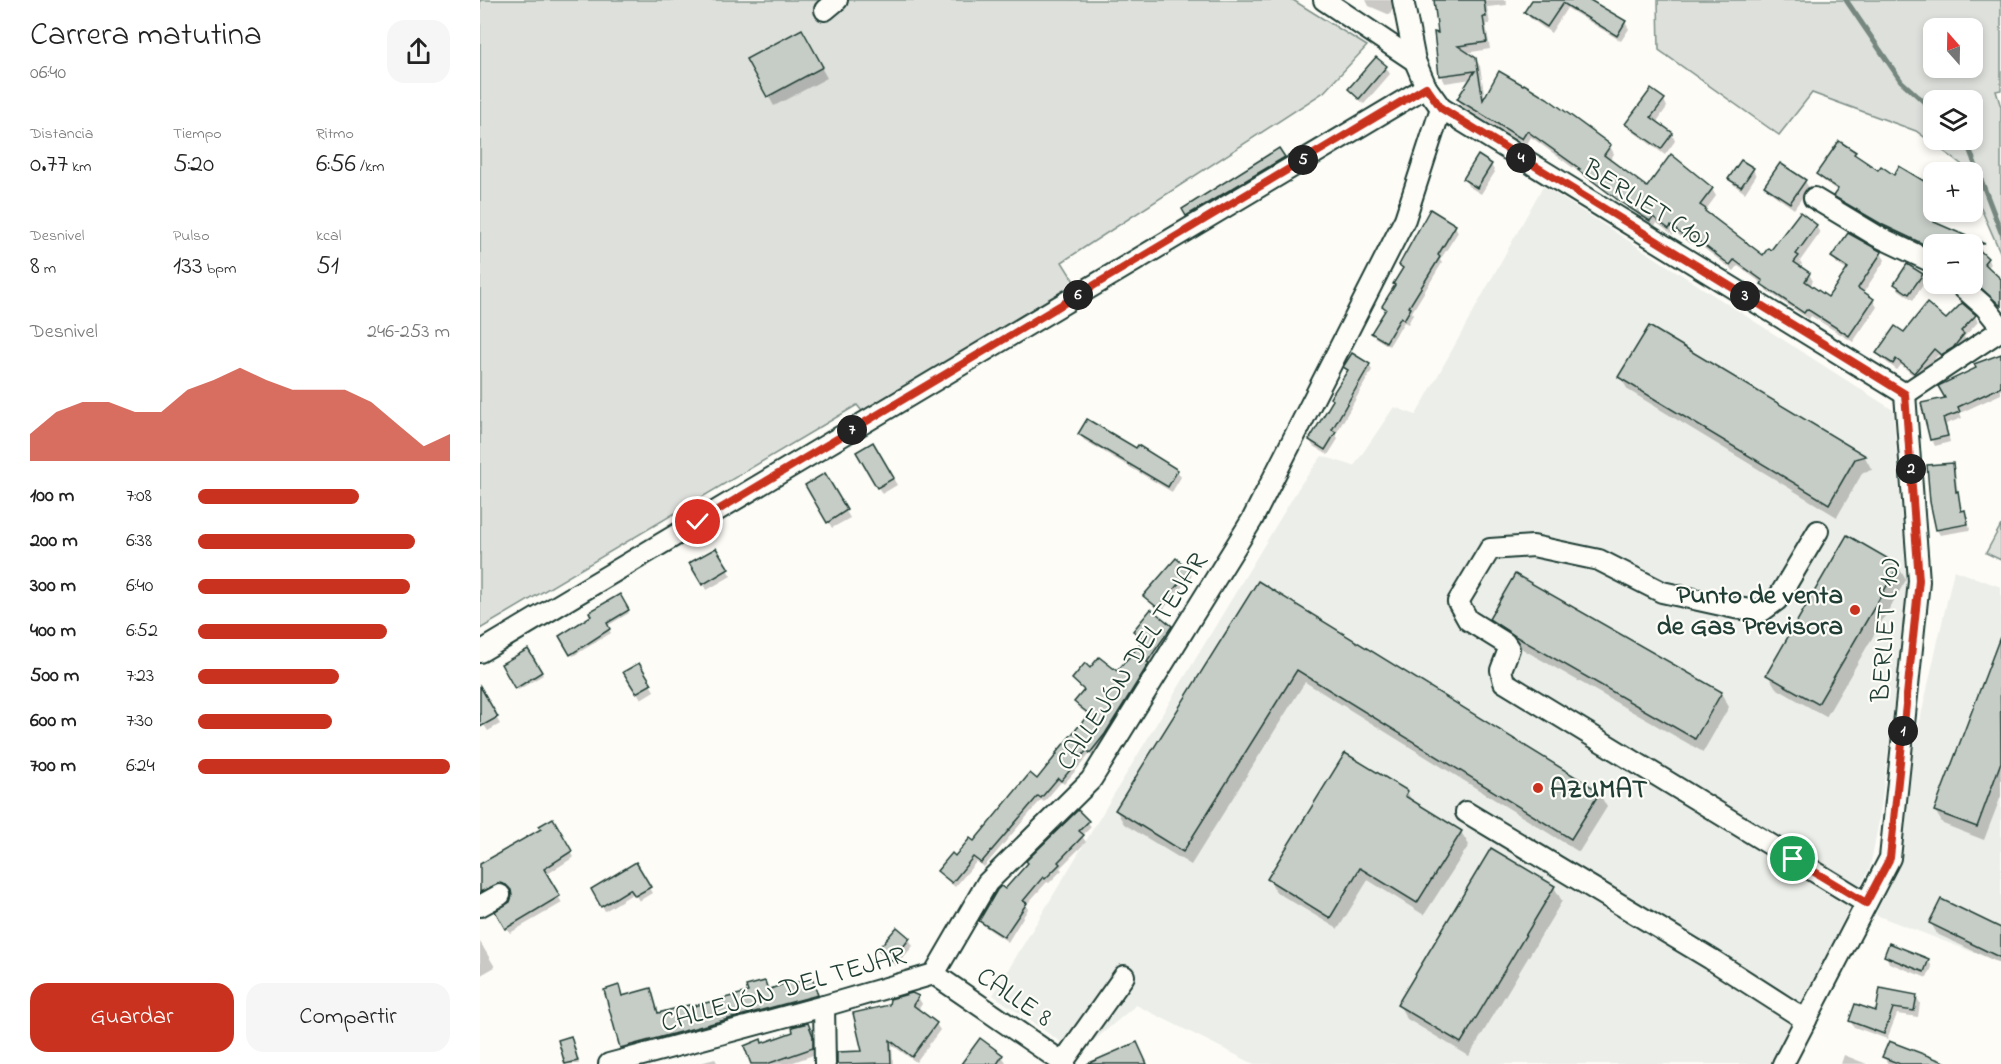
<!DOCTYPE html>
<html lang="es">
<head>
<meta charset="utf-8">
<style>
  body { margin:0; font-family:"Indie Flower",sans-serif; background:#f6f6f6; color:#222; height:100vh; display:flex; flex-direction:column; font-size:22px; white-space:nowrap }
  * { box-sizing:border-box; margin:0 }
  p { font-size:20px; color:#767676 }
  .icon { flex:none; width:33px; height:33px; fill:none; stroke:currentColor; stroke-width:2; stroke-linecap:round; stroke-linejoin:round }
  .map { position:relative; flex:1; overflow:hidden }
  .side { display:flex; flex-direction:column; background:#fff; width:480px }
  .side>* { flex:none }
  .needle { width:39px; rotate:340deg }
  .buttons { position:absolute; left:1443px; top:18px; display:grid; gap:12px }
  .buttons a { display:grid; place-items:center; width:60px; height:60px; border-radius:12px; background:#fff; box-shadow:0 3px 9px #0003; font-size:30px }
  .pin { position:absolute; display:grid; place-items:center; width:51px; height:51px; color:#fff; margin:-26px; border:3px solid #fff; border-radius:50%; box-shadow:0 2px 6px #0007 }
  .km { position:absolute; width:30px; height:30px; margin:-15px; border-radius:50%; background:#222; color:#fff; font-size:16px; line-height:30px; text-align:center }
  .round { display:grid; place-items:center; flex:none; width:63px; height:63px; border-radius:18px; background:#f6f6f6 }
  .summary { display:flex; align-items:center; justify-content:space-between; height:102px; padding:0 30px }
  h1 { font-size:33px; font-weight:600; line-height:45px }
  .metrics { display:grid; grid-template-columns:repeat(3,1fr); gap:9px; height:102px; padding:6px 30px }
  .metrics div { display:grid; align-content:center }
  .metrics b { font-size:26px; font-weight:600 }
  .metrics small { font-size:16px; font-weight:400 }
  .metrics p { font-size:16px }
  .chart { height:168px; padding:12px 30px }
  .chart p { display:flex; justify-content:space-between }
  .chart svg { width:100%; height:108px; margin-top:6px; fill:#c8321e; opacity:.7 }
  .primary-button { display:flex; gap:12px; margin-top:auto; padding:12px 30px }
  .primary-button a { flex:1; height:69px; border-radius:18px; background:#c8321e; color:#fff; font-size:24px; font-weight:600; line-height:69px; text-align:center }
  .primary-button a+a { background:#f6f6f6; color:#222 }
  ul { padding:0 30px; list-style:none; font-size:20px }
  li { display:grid; grid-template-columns:96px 72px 1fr; align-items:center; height:45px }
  li i { height:15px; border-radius:8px; background:#c8321e }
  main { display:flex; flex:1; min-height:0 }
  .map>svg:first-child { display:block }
  .built { fill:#eceee9 }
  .green { fill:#dde0db; stroke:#7e8e88; stroke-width:1.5; fill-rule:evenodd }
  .shadow { fill:#0003 }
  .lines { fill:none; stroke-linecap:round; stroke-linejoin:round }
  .stream { stroke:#75877f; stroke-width:5 }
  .building { fill:#c6cdc7; stroke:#1f3d34; stroke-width:1.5 }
  .minor-casing { stroke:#1f3d34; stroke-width:24 }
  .minor { stroke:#fdfcf7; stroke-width:20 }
  .route-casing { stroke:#fff; stroke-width:12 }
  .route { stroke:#c8321e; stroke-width:8 }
  .poi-dot { fill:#c8321e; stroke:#fdfcf7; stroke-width:2 }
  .labels { text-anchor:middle; stroke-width:4.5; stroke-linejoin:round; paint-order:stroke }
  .street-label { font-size:27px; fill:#1f3d34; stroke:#fdfcf7 }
  .poi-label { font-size:27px; font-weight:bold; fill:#1f3d34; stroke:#fdfcf7; text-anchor:end }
</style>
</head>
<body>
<main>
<section class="side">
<div class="summary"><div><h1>Carrera matutina</h1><p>06:40</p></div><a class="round"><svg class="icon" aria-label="share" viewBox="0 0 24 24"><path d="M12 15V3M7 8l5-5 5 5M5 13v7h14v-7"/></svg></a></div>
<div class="metrics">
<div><p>Distancia</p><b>0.77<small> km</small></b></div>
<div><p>Tiempo</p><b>5:20</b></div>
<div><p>Ritmo</p><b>6:56<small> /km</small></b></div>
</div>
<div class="metrics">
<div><p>Desnivel</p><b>8<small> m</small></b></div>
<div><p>Pulso</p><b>133<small> bpm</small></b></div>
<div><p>kcal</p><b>51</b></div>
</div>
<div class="chart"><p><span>Desnivel</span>246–253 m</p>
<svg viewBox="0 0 160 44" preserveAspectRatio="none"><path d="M0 44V33L10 24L20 20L30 20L40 24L50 24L60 15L70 11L80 6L90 11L100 15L110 15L120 15L130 20L140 29L150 38L160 33V44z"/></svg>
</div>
<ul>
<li><b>100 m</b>7:08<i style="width:64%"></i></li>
<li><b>200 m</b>6:38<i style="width:86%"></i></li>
<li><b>300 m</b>6:40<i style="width:84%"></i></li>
<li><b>400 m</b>6:52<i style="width:75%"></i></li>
<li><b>500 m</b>7:23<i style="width:56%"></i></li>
<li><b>600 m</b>7:30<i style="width:53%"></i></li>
<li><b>700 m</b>6:24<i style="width:100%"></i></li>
</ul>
<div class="primary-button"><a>Guardar</a><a>Compartir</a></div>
</section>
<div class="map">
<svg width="1521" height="1064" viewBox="0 0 1521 1064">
  <rect width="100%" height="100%" fill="#fdfcf7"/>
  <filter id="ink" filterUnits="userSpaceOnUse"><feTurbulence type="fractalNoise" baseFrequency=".0167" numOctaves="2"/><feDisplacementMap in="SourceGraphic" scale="12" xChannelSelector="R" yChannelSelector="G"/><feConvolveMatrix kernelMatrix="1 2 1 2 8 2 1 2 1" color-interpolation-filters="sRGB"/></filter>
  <g filter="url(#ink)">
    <g class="built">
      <polygon points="1063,186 1413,410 1428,600 1399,821 1390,867 1292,1064 774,1064 656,1005 598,1054 513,995 821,484 842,456 874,466 914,407 936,415"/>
      <polygon points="1474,570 1521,587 1521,963 1396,915"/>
    </g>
    <g class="green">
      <polygon points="0,0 813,0 887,46 844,92 582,262 602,294 394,426 377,405 0,629"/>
      <path d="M 1178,0 L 1521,0 L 1521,90 L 1516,91 L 1521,107 L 1521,254 L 1493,190 L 1492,172 L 1485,172 L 1481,164 L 1436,131 L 1332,93 L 1299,135 L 1179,50 ZM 1454,28 L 1492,28 L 1492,68 L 1454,68 ZM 1454,100 L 1492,100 L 1492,140 L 1454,140 Z"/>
      <polygon points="1521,525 1521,560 1506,553"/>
    </g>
    <g class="shadow">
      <polygon points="886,0 916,0 910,15 889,6"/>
      <polygon points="955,0 1026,0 1027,5 1007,7 1010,24 1006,24 1010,49 985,53 995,59 1000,66 1005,99 1130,146 1134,154 1129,161 1167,189 1232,189 1236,196 1225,211 1284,257 1336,226 1340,233 1320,261 1322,264 1320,267 1329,274 1333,281 1330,286 1349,299 1368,271 1357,264 1353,257 1401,253 1405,260 1383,293 1393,300 1397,307 1373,342 1331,316 1329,319 1287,291 1283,284 1258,266 1254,271 1213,240 1210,244 1195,232 1193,235 1177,223 1174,227 1051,137 1046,146 983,107 978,99 992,79 965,83 961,75 960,35"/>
      <polygon points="1054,0 1109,0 1145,22 1149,29 1141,41 1087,8 1071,33 1050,18 1046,12"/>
      <polygon points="321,31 347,78 294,106 268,59"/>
      <polygon points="896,59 906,67 910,74 884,104 874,95 870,89"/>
      <polygon points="1184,100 1187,107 1176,123 1192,134 1195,141 1185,155 1151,130 1147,124"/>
      <polygon points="799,150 809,168 713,226 704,210"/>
      <polygon points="1374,153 1377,158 1398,172 1451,187 1454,181 1454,212 1459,212 1453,223 1491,240 1507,259 1511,264 1507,268 1521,281 1521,307 1492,281 1492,244 1454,244 1454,253 1407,231 1358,201 1355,196 1358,191 1341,179 1338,174"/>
      <polygon points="1011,165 1015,172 1001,194 988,186 985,179"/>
      <polygon points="1273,169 1276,176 1265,193 1254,185 1250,179"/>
      <polygon points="1325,181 1329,188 1314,209 1290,192 1286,186"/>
      <polygon points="975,226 978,232 960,260 962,263 932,312 933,314 928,324 924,322 909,346 896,338 893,333 906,311 904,306 923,270 920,265"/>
      <polygon points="1428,266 1444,273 1447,279 1433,300 1419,290 1415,284"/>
      <polygon points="1495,316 1498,322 1484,337 1487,341 1476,354 1466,361 1458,355 1438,379 1421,365 1417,370 1402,359 1398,353 1466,321"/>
      <polygon points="1170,328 1385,457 1392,470 1383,472 1357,517 1148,390 1140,377"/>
      <polygon points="1521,356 1521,394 1480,413 1482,418 1466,424 1470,442 1455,446 1452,440 1443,405 1467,399"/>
      <polygon points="889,365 892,370 856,434 858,439 848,455 833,446 830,440 854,402 852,398 868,372 865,367"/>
      <polygon points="600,434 657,450 697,471 701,477 692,492 604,440"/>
      <polygon points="393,444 417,485 402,494 378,452"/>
      <polygon points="1472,464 1475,470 1478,494 1483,512 1487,517 1490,530 1460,535 1457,530"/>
      <polygon points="345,475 370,518 352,528 327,486"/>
      <polygon points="235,550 251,576 227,590 211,564"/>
      <polygon points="1418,566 1426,580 1346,717 1296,688 1288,675"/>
      <polygon points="709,571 712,575 681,612 668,601 665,596"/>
      <polygon points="779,583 1119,793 1127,807 1099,852 825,682 711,865 644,824 636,810"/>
      <polygon points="139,597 149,613 127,626 131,633 93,656 81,636 113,617"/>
      <polygon points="1011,619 1241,693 1249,707 1223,752 1044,650 1019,633"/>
      <polygon points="691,627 694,632 669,667 671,669 627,739 613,757 610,754 584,784 581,782 564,802 561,800 504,867 497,861 475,887 462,876 459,871 494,843 557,781 609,716 598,707 595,702 605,691 594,679 610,670 637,674 665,642 655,631"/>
      <polygon points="1521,638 1521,796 1504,840 1463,824 1455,811"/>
      <polygon points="48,651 63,675 38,690 23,665"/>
      <polygon points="159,665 174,691 161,699 145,672"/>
      <polygon points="0,689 20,724 8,731 2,722 0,724"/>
      <polygon points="927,792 933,802 981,832 989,845 944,915 888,880 858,929 796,892 789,879"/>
      <polygon points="72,820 94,857 66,875 82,903 30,933 17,912 32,901 32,891 25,888 0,900 0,865 63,830"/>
      <polygon points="608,822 611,827 602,836 606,842 580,868 582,870 569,883 567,882 546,905 548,909 528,942 504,926 501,921 526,891"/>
      <polygon points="155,864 172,893 159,901 154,893 125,911 113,890"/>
      <polygon points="1074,887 1082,901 989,1056 927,1019 919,1005"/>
      <polygon points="1451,923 1521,930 1521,964 1457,934"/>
      <polygon points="429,939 433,946 416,966 404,956 400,949"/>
      <polygon points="0,942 15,967 1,975 0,974"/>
      <polygon points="1406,956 1448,960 1452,967 1447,978 1409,963"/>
      <polygon points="331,978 341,1001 145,1054 142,1048 126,991 139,987 143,998 171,990 179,1014 210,1009 270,993 284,983 288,991"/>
      <polygon points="432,994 438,997 442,1004 438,1010 456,1024 460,1030 436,1062 412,1045 413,1064 370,1064 370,1053 384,1052 410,1006"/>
      <polygon points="1436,996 1440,1003 1438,1017 1417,1014 1407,1039 1374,1027 1370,1021 1397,1013"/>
      <polygon points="331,1031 335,1044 336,1054 308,1064 273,1064 282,1044"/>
      <polygon points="90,1038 94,1045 99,1064 86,1064 80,1041"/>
      <polygon points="1364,1055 1387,1064 1361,1064"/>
      <polygon points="522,1056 526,1062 525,1064 482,1064"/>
      <polygon points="1404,1057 1449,1064 1408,1064"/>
      <polygon points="235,1059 238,1064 216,1064"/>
    </g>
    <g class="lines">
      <g class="stream">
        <polyline points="1366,0 1421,81 1454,111"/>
        <polyline points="1484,140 1487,143 1521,232"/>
      </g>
    </g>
    <g class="building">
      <polygon points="954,0 1004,0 1006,17 1003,17 1007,42 978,46 996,58 1003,100 1019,71 1043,85 1044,84 1067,98 1131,145 1124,155 1167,187 1191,154 1233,188 1220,205 1226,209 1225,211 1283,255 1288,248 1291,250 1320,212 1337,225 1316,254 1319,256 1314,262 1330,273 1325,281 1348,297 1368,268 1351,257 1368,233 1402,252 1378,288 1394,299 1369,336 1327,309 1324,313 1281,284 1283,281 1254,260 1250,265 1208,233 1205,237 1191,226 1189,229 1173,217 1170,221 1142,203 1098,170 1100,169 1047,131 1042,139 977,99 995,71 959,76 954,32 958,33"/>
      <polygon points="1052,0 1110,0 1146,21 1137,36 1083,3 1067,27 1044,12"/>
      <polygon points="322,29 343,67 287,97 266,59"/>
      <polygon points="896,57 907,66 879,99 868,89"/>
      <polygon points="1171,89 1185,99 1171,117 1193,133 1181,149 1145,124"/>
      <polygon points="1359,141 1376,152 1374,154 1398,170 1401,166 1414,175 1419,166 1454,187 1454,222 1505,244 1493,244 1508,258 1504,263 1521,279 1521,306 1492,280 1492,244 1454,244 1454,249 1403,225 1353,196 1358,189 1336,174"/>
      <polygon points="799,148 805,157 706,216 702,209"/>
      <polygon points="998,155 1012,164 997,188 983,179"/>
      <polygon points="1261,160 1274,168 1261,187 1248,179"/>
      <polygon points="1300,163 1326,180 1310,203 1284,186"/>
      <polygon points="950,209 976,225 958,255 960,257 929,307 931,308 924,320 921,317 906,342 891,333 906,309 902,306 915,285 913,284 923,268 919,265"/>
      <polygon points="1427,264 1443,274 1429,294 1414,284"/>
      <polygon points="1447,303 1466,319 1482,303 1496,315 1481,331 1484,334 1473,348 1461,355 1454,349 1434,373 1416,359 1413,364 1396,353 1415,326 1424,332"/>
      <polygon points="1169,326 1386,456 1375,459 1349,504 1138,377"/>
      <polygon points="872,353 890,364 852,430 856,432 845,450 829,440 853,400 850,398 868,370 863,367"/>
      <polygon points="1521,354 1521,387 1478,407 1480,412 1463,418 1468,436 1450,440 1441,403 1465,398 1458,386 1496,368 1494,364"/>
      <polygon points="607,419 656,448 658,445 698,470 688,487 598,434"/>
      <polygon points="393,442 414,478 397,488 376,452"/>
      <polygon points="1473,463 1476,492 1478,491 1481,511 1485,510 1488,524 1456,530 1450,502 1447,465"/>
      <polygon points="345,473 367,510 347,523 325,485"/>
      <polygon points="1367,535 1419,565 1338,704 1286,675"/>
      <polygon points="236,548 249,569 222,585 209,563"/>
      <polygon points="696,558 710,570 678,608 663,596"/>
      <polygon points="1035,574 1242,692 1215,739 1035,636 1009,619"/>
      <polygon points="778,581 1120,792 1091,839 817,670 703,852 635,810"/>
      <polygon points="140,594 149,610 127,623 130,629 90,655 79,636 111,616 109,612"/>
      <polygon points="671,609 692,626 667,662 669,663 625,734 610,753 607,750 581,781 578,778 561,798 558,796 501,863 493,857 472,883 457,871 472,853 475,856 490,838 494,841 550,773 557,779 577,754 576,753 609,714 594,702 604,690 592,679 605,663 610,668 619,657 637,671 664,640 653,631"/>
      <polygon points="1520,637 1521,762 1497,827 1454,811"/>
      <polygon points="48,649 62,672 35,689 21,664"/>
      <polygon points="159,663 172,684 156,693 143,672"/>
      <polygon points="0,686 18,717 0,727"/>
      <polygon points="865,753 928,791 925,796 982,831 937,903 880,868 850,918 787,879"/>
      <polygon points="598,810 609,821 599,831 604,835 578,862 580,864 565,879 563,877 543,901 547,903 524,937 499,921 517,890 521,886 525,889 548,863 546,861"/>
      <polygon points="73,818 92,851 64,869 80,896 25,929 15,911 30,902 32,896 31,890 26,885 20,883 0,892 0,864 61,829 59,826"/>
      <polygon points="1011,848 1075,886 981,1043 917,1005"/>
      <polygon points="156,862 171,887 155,896 150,889 121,907 111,889"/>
      <polygon points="1461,899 1521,928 1521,958 1449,923"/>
      <polygon points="417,927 430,938 412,961 398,949"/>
      <polygon points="1409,943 1449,959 1444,972 1404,956"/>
      <polygon points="332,977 338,995 140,1048 124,990 139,985 142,996 171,988 178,1013 209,1005 210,1007 268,992 266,986 285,981 288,990 311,981 312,984"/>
      <polygon points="1400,988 1437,995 1434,1011 1413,1008 1404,1034 1369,1021 1375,1004 1396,1011"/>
      <polygon points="432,993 439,996 433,1005 457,1023 432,1057 410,1040 411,1063 357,1064 357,1052 382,1051 373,1013 409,1005 410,999"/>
      <polygon points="328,1023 333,1036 333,1048 287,1064 271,1064 264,1046 281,1039 282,1043 313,1032 312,1027"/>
      <polygon points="91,1036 98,1061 85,1064 78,1040"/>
      <polygon points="500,1038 523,1055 517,1064 481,1064"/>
      <polygon points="1409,1041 1467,1063 1466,1064 1420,1064 1402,1057"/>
      <polygon points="657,1042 667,1064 607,1064"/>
    </g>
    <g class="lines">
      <g class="minor-casing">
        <g id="minor">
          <polyline points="844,0 935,61"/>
          <polyline points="923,0 935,61 946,87 961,108 1425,394"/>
          <polyline points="345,10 357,0"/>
          <polyline points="1334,198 1397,236 1454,263"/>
          <polyline points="1479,284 1505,307 1521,327"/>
          <polyline points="1425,394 1521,330"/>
          <polyline points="1338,531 1297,600 1282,611 1255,608 1182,592 1119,560 1053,546 1010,549 978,602 988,620 1025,643 1029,649 1021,670 1024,682 1386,903"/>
          <polyline points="0,652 946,87"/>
          <polyline points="986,812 1231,959 1326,1020"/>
          <polyline points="0,906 20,895"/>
          <polyline points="454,974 585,1064"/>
          <polyline points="344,1006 345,1064"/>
          <polyline points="583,1062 644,976"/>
          <polyline points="129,1064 344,1006 454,974 507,883 611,780 772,520 925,219 961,108"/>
          <polyline points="1303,1064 1410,858 1439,581 1425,394"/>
        </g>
      </g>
      <use href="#minor" class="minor"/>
    </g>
  </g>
  <g class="lines" filter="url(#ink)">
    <g class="route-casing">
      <polyline id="route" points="218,522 946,87 961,108 1425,394 1439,580 1410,858 1386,903 1313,859"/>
    </g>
    <use href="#route" class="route"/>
  </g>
  <g class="poi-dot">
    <circle cx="1375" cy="610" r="6"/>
    <circle cx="1058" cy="788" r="6"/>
  </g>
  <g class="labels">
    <g class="street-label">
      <text transform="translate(1167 203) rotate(32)" y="9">BERLIET (10)</text>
      <text transform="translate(1404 630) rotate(-86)" y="9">BERLIET (10)</text>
      <text transform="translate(651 661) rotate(-57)" y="9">CALLEJÓN DEL TEJAR</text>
      <text transform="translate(303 988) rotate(-16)" y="9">CALLEJÓN DEL TEJAR</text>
      <text transform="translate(535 996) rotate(34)" y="9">CALLE 8</text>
    </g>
    <g class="poi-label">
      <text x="1363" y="603">Punto de venta<tspan x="1363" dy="31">de Gas Previsora</tspan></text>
      <text x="1070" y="797" text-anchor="start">AZUMAT</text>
    </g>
  </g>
</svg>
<div class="buttons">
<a><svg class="needle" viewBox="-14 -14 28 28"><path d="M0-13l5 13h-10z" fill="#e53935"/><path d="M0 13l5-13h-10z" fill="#767676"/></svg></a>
<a><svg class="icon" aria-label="layers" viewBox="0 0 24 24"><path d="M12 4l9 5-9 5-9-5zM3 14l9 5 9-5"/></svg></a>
<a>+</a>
<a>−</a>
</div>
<div class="pin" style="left:1313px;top:859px;background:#1e9e55"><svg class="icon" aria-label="arrive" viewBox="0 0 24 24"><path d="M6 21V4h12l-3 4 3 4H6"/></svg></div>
<div class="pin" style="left:218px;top:522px;background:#d93025"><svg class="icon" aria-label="check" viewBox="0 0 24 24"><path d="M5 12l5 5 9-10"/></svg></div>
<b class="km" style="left:1423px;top:731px">1</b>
<b class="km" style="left:1431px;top:469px">2</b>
<b class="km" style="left:1265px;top:296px">3</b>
<b class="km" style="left:1041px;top:158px">4</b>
<b class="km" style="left:823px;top:160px">5</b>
<b class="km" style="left:598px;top:295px">6</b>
<b class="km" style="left:372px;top:430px">7</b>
</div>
</main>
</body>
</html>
